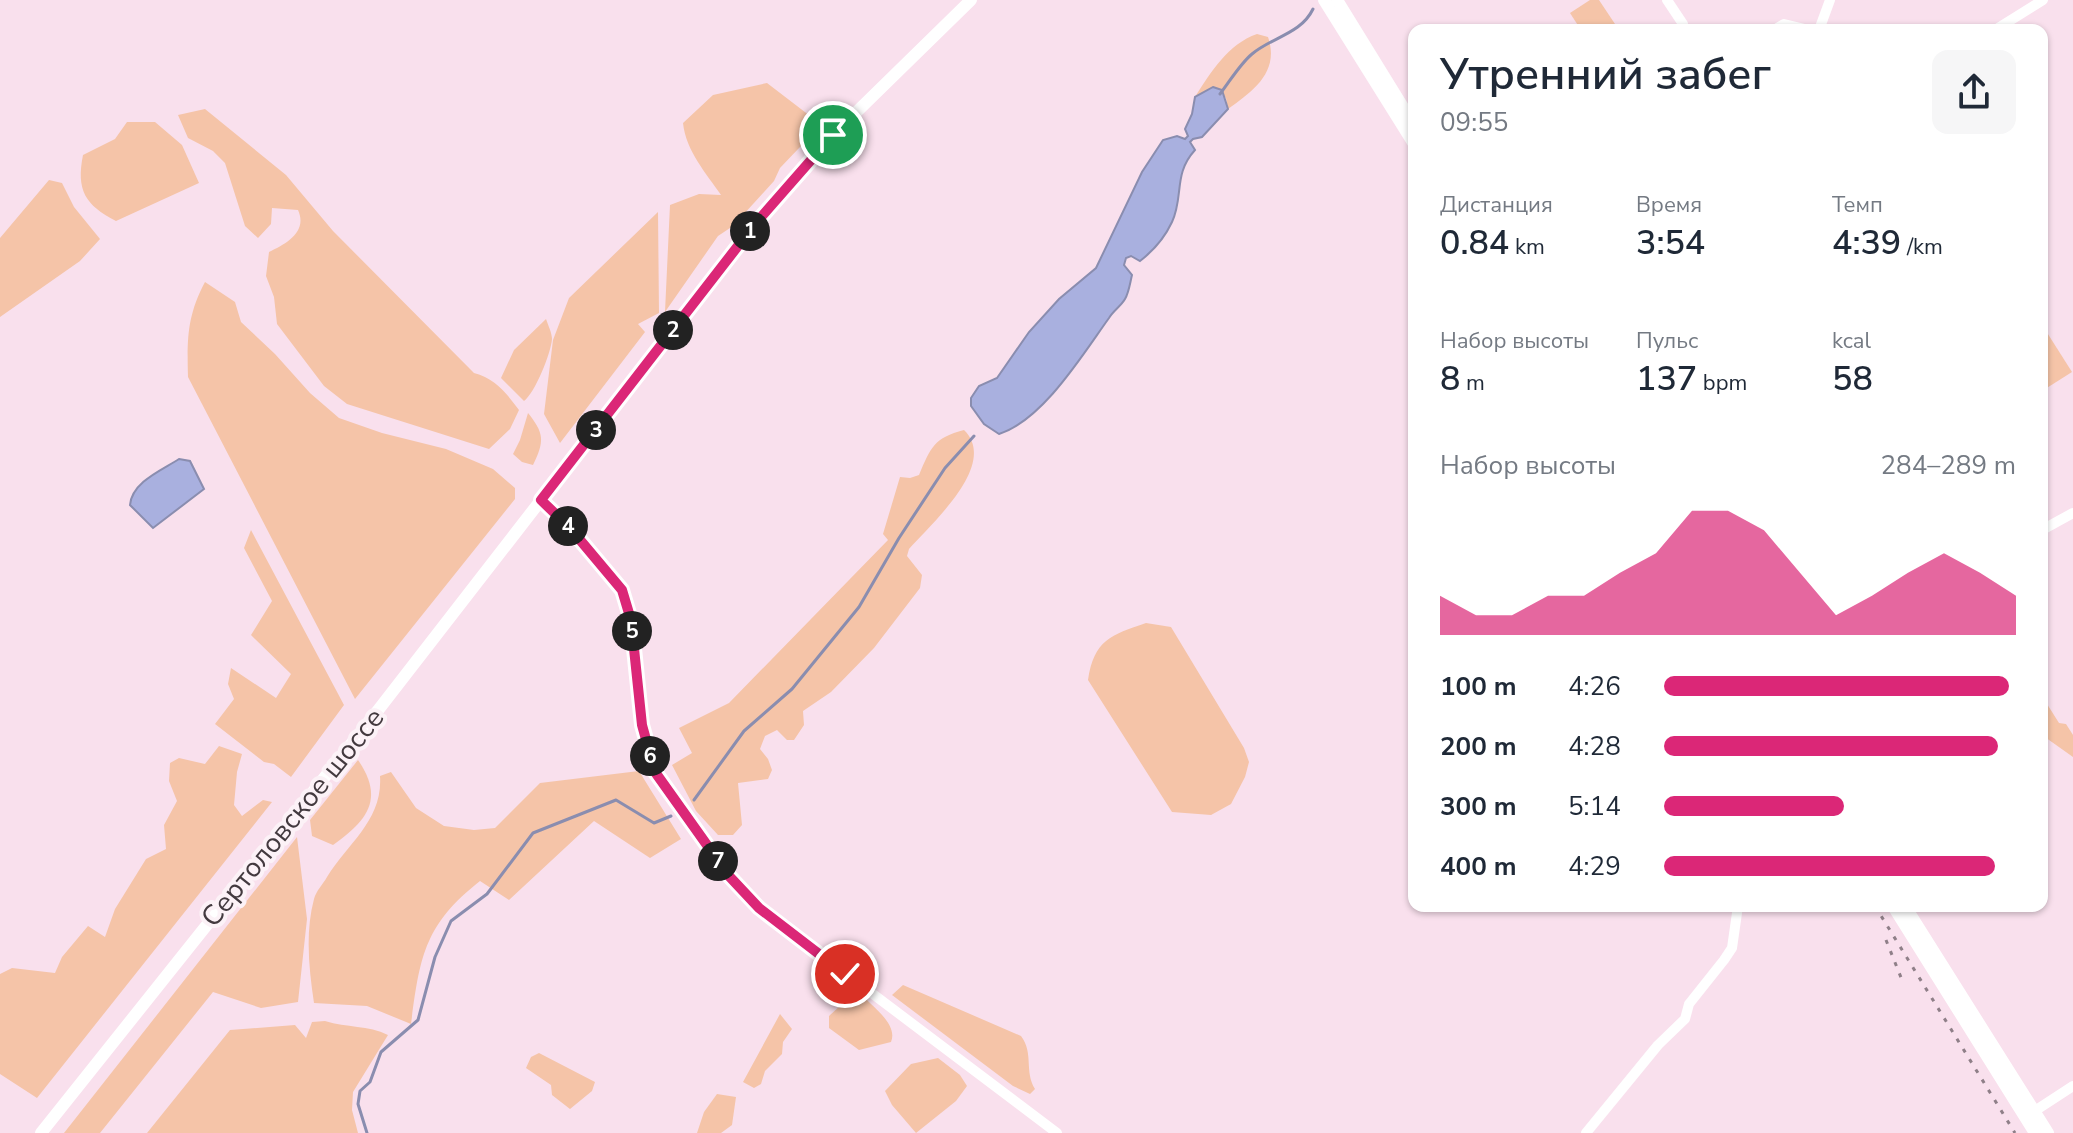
<!DOCTYPE html>
<html lang="ru">
<head>
<meta charset="utf-8">
<style>
  body { margin:0; font-family:"Nunito Sans",sans-serif; background:#f6f6f7; color:#1f2937; height:100vh; display:flex; flex-direction:column; font-size:30px; white-space:nowrap }
  * { box-sizing:border-box; margin:0 }
  p { font-size:26px; color:#747a83 }
  .icon { flex:none; width:44px; height:44px; fill:none; stroke:currentColor; stroke-width:2; stroke-linecap:round; stroke-linejoin:round }
  .map { position:relative; flex:1; overflow:hidden }
  .side { position:absolute; left:1408px; top:24px; width:640px; height:888px; display:flex; flex-direction:column; background:#fff; border-radius:16px; box-shadow:0 2px 6px #0004 }
  .side>* { flex:none }
  .pin { position:absolute; display:grid; place-items:center; width:68px; height:68px; color:#fff; margin:-34px; border:4px solid #fff; border-radius:50%; box-shadow:0 2px 8px #0007 }
  .km { position:absolute; width:40px; height:40px; margin:-20px; border-radius:50%; background:#222; color:#fff; font-size:22px; line-height:40px; text-align:center }
  .round { display:grid; place-items:center; flex:none; width:84px; height:84px; border-radius:16px; background:#f6f6f7 }
  .head { display:flex; align-items:center; justify-content:space-between; height:136px; padding:0 32px }
  h1 { font-size:44px; font-weight:600; line-height:60px }
  .stats { display:grid; grid-template-columns:repeat(3,1fr); gap:12px; height:136px; padding:8px 32px }
  .stats div { display:grid; align-content:center }
  .stats b { font-size:34px; font-weight:600 }
  .stats small { font-size:22px; font-weight:400 }
  .stats p { font-size:22px }
  .chart { height:224px; padding:16px 32px }
  .chart p { display:flex; justify-content:space-between }
  .chart svg { width:100%; height:144px; margin-top:8px; fill:#db2777; opacity:.7 }
  ul { padding:0 32px; list-style:none; font-size:26px }
  li { display:grid; grid-template-columns:128px 96px 1fr; align-items:center; height:60px }
  li i { height:20px; border-radius:10px; background:#db2777 }
  .map>svg:first-child { display:block }
  .green { fill:#f5c4a8 }
  .water { fill:#a9b0df; stroke:#8a8daf; stroke-width:2 }
  .lines { fill:none; stroke-linecap:round; stroke-linejoin:round }
  .stream { stroke:#8a8daf; stroke-width:3 }
  .minor { stroke:#fff; stroke-width:10 }
  .major { stroke:#fff; stroke-width:12 }
  .rail { stroke:#8f7f88; stroke-width:3; stroke-dasharray:4 8; stroke-linecap:butt }
  .route-casing { stroke:#fff; stroke-width:16 }
  .route { stroke:#db2777; stroke-width:10 }
  .labels { text-anchor:middle; stroke-width:8; stroke-linejoin:round; paint-order:stroke }
  .street-label { font-size:28px; fill:#433a3f; stroke:#fcf2f7 }
</style>
</head>
<body>
<div class="map">
<svg width="2073" height="1133" viewBox="0 0 2073 1133">
  <rect width="100%" height="100%" fill="#f9e0ed"/>
  <g class="green">
    <polygon points="1590,0 1599,0 1619,30 1581,30 1570,13"/>
    <path d="M 1257,34 L 1268,37 C 1280,72 1253,91 1228,109 L 1226,98 L 1212,87 L 1195,97 C 1211,72 1228,44 1257,34 Z"/>
    <path d="M 767,83 L 814,119 L 819,127 L 780,168 L 774,181 L 733,226 L 718,236 L 665,312 L 670,205 L 699,194 L 721,195 C 706,173 686,151 683,123 L 713,95 Z"/>
    <path d="M 205,109 L 286,175 L 333,231 L 474,373 C 495,378 507,394 519,410 L 510,429 L 489,449 L 347,404 L 324,386 L 277,324 L 274,297 L 266,276 L 269,252 C 286,244 308,232 298,210 L 272,208 L 271,224 L 258,238 L 245,226 L 225,163 L 213,151 L 188,138 L 178,115 Z"/>
    <path d="M 127,122 L 155,122 L 182,145 L 199,183 L 116,221 C 85,205 76,190 83,155 L 115,139 Z"/>
    <polygon points="49,180 62,183 74,207 100,239 80,261 0,317 0,238"/>
    <polygon points="658,212 659,313 638,324 645,332 560,443 544,414 553,340 569,298"/>
    <path d="M 205,282 L 235,302 L 241,322 L 275,354 L 310,393 L 339,418 L 382,433 L 446,449 L 493,469 L 515,488 L 515,499 L 355,699 L 188,377 C 187,339 187,316 205,282 Z"/>
    <path d="M 546,319 C 548,325 552,333 552,339 C 551,353 535,393 524,401 L 501,378 L 514,350 Z"/>
    <polygon points="2046,331 2072,372 2042,391 2042,333"/>
    <path d="M 528,413 C 544,433 545,441 533,465 L 522,462 L 513,454 L 520,440 Z"/>
    <path d="M 964,430 C 999,464 932,523 909,549 L 907,556 L 922,575 L 920,588 L 874,648 L 831,692 L 803,711 L 804,725 L 794,740 L 787,740 L 777,730 L 765,736 L 760,749 L 768,759 L 772,770 L 768,779 L 738,783 L 742,825 L 733,835 L 718,835 L 696,811 L 672,765 L 692,753 L 679,728 L 729,703 L 888,540 L 883,534 L 900,477 L 910,478 L 919,475 C 931,447 934,438 964,430 Z"/>
    <polygon points="251,530 344,705 291,777 274,764 264,762 215,724 234,699 228,684 231,668 276,698 291,674 251,635 272,601 244,548"/>
    <path d="M 1146,623 L 1171,627 L 1244,748 L 1249,762 L 1245,777 L 1231,804 L 1211,815 L 1172,812 L 1088,680 C 1094,640 1111,635 1146,623 Z"/>
    <polygon points="2042,696 2059,723 2066,724 2073,735 2073,757 2042,735"/>
    <polygon points="219,746 242,754 237,772 234,805 242,816 263,800 272,802 37,1098 0,1074 0,974 12,968 55,973 62,957 88,926 105,937 115,909 146,859 166,849 164,825 177,801 169,781 170,763 179,758 205,764"/>
    <path d="M 358,760 C 385,799 367,821 333,845 L 312,836 L 310,820 Z"/>
    <path d="M 639,771 L 681,839 L 650,858 L 594,821 L 509,900 L 480,881 C 424,925 420,957 411,1024 L 367,1006 L 314,1003 C 309,969 305,933 314,899 C 316,891 323,884 327,877 C 348,843 383,820 380,776 L 391,772 L 416,808 L 444,826 L 474,830 L 495,828 L 540,783 Z"/>
    <polygon points="297,837 307,919 298,1002 261,1008 213,992 100,1133 64,1133"/>
    <path d="M 903,985 L 1021,1036 C 1034,1053 1024,1071 1035,1089 L 1030,1094 L 1013,1086 L 892,995 Z"/>
    <path d="M 864,997 C 875,1009 898,1025 891,1042 L 859,1050 L 829,1028 L 829,1016 L 841,1005 Z"/>
    <polygon points="780,1014 792,1029 783,1042 782,1054 765,1071 761,1084 754,1088 743,1082"/>
    <path d="M 325,1021 C 347,1028 368,1025 388,1035 L 353,1092 L 352,1110 L 358,1133 L 147,1133 L 230,1030 L 295,1025 L 306,1038 L 312,1022 Z"/>
    <polygon points="539,1053 595,1082 592,1091 570,1109 552,1095 551,1085 526,1068 531,1057"/>
    <polygon points="938,1058 960,1075 967,1086 956,1101 916,1133 892,1105 885,1091 911,1064"/>
    <polygon points="717,1094 736,1097 732,1125 721,1133 697,1133 704,1112"/>
  </g>
  <g class="water">
    <path d="M 1213,87 L 1222,90 L 1228,109 L 1202,137 L 1193,139 L 1190,142 L 1195,150 C 1173,174 1184,196 1172,222 C 1165,237 1153,251 1140,261 L 1131,256 L 1126,258 L 1124,265 L 1132,275 C 1130,283 1129,292 1125,299 C 1121,306 1113,311 1109,318 C 1083,354 1043,420 999,434 L 984,424 L 971,406 L 971,398 L 979,386 L 997,378 L 1029,332 L 1059,299 L 1096,268 L 1142,172 L 1163,140 L 1177,136 L 1185,139 L 1188,136 L 1185,129 L 1192,114 L 1195,97 Z"/>
    <path d="M 179,459 L 190,461 L 204,489 L 153,528 L 130,505 C 132,482 162,470 179,459 Z"/>
  </g>
  <g class="lines">
    <g class="stream">
      <path d="M 1220,94 C 1230,81 1240,64 1252,54 C 1272,37 1301,34 1313,9"/>
      <polyline points="694,800 744,731 792,689 859,607 899,538 945,468 974,436"/>
      <polyline points="367,1133 358,1104 360,1091 370,1082 381,1052 418,1020 435,957 451,921 487,894 533,833 616,800 654,823 671,816"/>
    </g>
    <g class="minor">
      <polyline points="1667,0 1683,24 1683,30"/>
      <polyline points="1774,30 1784,24 1809,30"/>
      <polyline points="1819,30 1830,0"/>
      <polyline points="1995,30 2043,0"/>
      <polyline points="541,500 570,528 622,590 631,620 642,725 655,772 729,876 759,908 1057,1133"/>
      <polyline points="2042,530 2073,513"/>
      <polyline points="2030,1114 2073,1086"/>
      <polyline points="1586,1133 1658,1045 1685,1019 1689,1004 1724,960 1732,948 1738,906"/>
    </g>
    <g class="major">
      <polyline points="1324,0 1414,144"/>
      <polyline points="1337,0 1414,125"/>
      <polyline points="1893,906 2035,1133"/>
      <polyline points="1905,906 2048,1133"/>
      <polyline points="41,1133 379,709 755,224 833,135 971,0"/>
    </g>
    <g class="rail">
      <polyline points="1875,906 2015,1133"/>
      <polyline points="1886,940 1902,980"/>
    </g>
  </g>
  <g class="lines">
    <g class="route-casing">
      <polyline id="route" points="833,135 755,224 541,500 570,528 622,590 631,620 642,725 655,772 729,876 759,908 845,974"/>
    </g>
    <use href="#route" class="route"/>
  </g>
  <g class="labels">
    <g class="street-label">
      <text transform="translate(292 817) rotate(-51)" y="10">Сертоловское шоссе</text>
    </g>
  </g>
</svg>
<div class="pin" style="left:833px;top:135px;background:#1e9e55"><svg class="icon" aria-label="arrive" viewBox="0 0 24 24"><path d="M6 21V4h12l-3 4 3 4H6"/></svg></div>
<div class="pin" style="left:845px;top:974px;background:#d93025"><svg class="icon" aria-label="check" viewBox="0 0 24 24"><path d="M5 12l5 5 9-10"/></svg></div>
<b class="km" style="left:750px;top:231px">1</b>
<b class="km" style="left:673px;top:330px">2</b>
<b class="km" style="left:596px;top:430px">3</b>
<b class="km" style="left:568px;top:526px">4</b>
<b class="km" style="left:632px;top:631px">5</b>
<b class="km" style="left:650px;top:756px">6</b>
<b class="km" style="left:718px;top:861px">7</b>
<section class="side">
<div class="head"><div><h1>Утренний забег</h1><p>09:55</p></div><a class="round"><svg class="icon" aria-label="share" viewBox="0 0 24 24"><path d="M12 15V3M7 8l5-5 5 5M5 13v7h14v-7"/></svg></a></div>
<div class="stats">
<div><p>Дистанция</p><b>0.84<small> km</small></b></div>
<div><p>Время</p><b>3:54</b></div>
<div><p>Темп</p><b>4:39<small> /km</small></b></div>
</div>
<div class="stats">
<div><p>Набор высоты</p><b>8<small> m</small></b></div>
<div><p>Пульс</p><b>137<small> bpm</small></b></div>
<div><p>kcal</p><b>58</b></div>
</div>
<div class="chart"><p><span>Набор высоты</span>284–289 m</p>
<svg viewBox="0 0 160 44" preserveAspectRatio="none"><path d="M0 44V32L10 38L20 38L30 32L40 32L50 25L60 19L70 6L80 6L90 12L100 25L110 38L120 32L130 25L140 19L150 25L160 32V44z"/></svg>
</div>
<ul>
<li><b>100 m</b>4:26<i style="width:98%"></i></li>
<li><b>200 m</b>4:28<i style="width:95%"></i></li>
<li><b>300 m</b>5:14<i style="width:51%"></i></li>
<li><b>400 m</b>4:29<i style="width:94%"></i></li>
</ul>
</section>
</div>
</body>
</html>
